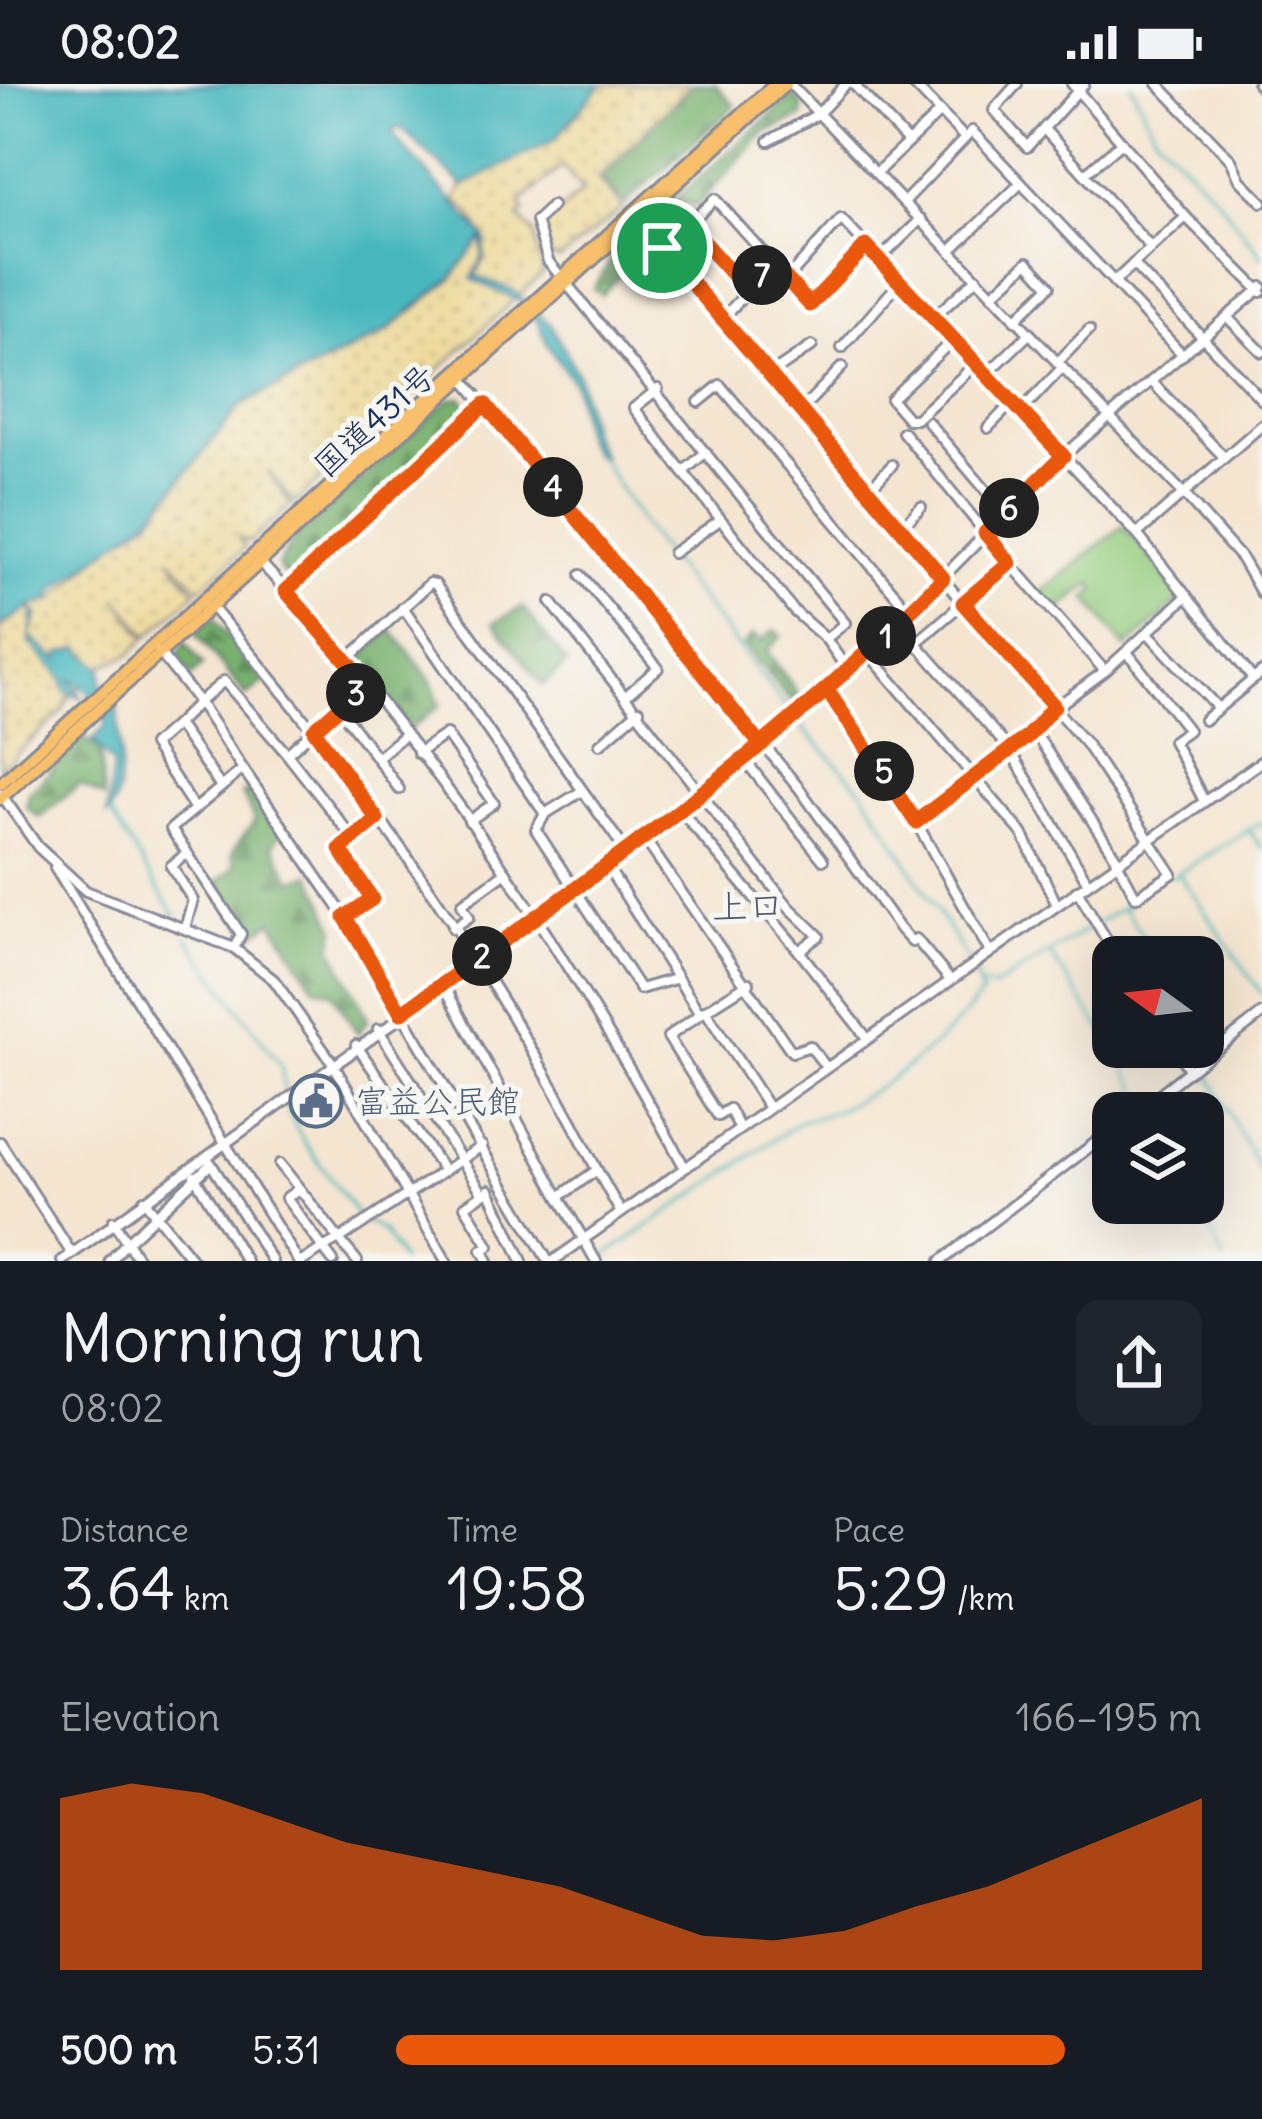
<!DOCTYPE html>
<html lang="en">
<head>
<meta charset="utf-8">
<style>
  body { margin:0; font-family:Delius,"Klee One",sans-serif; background:#20242c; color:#f1f3f6; height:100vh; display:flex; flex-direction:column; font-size:45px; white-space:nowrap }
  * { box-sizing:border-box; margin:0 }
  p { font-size:39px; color:#9ea1a6 }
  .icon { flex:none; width:66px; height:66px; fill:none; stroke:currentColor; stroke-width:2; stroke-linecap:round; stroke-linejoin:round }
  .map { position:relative; height:1177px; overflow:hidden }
  .details { display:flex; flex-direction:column; background:#171b24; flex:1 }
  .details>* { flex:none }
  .needle { width:78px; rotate:285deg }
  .controls { position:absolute; left:1092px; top:852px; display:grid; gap:24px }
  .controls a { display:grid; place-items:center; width:132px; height:132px; border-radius:24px; background:#171b24; box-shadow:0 12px 48px #0002; font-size:60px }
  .pin { position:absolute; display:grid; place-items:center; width:102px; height:102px; color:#fff; margin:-51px; border:6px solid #fff; border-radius:50%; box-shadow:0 3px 12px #0007 }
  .km { position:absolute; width:60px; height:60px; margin:-30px; border-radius:50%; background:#222; color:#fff; font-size:33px; line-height:60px; text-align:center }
  .round { display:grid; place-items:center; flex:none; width:126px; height:126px; border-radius:24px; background:#20242c }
  .summary { display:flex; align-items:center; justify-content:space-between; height:204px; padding:0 60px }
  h1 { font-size:66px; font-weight:600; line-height:90px }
  .metrics { display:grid; grid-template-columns:repeat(3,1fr); gap:18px; height:204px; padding:12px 60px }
  .metrics div { display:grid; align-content:center }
  .metrics b { font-size:60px; font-weight:600 }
  .metrics small { font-size:33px; font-weight:400 }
  .metrics p { font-size:33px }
  .chart { height:336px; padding:24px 60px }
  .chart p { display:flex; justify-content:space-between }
  .chart svg { width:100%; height:216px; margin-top:12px; fill:#ea580c; opacity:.7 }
  ul { padding:0 60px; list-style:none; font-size:39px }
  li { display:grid; grid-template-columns:192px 144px 1fr; align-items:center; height:90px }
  li i { height:30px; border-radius:15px; background:#ea580c }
  .status { display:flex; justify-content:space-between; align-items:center; height:84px; padding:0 60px; background:#171b24; direction:ltr }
  .status svg { height:33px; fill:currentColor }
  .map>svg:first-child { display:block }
  .grass { fill:#95cc7e; stroke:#587e6e; stroke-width:3 }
  .forest { fill:url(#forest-firs); stroke:#4a7066; stroke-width:3 }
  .sand { fill:url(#sand-dots); stroke:#84847e; stroke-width:3 }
  .water { fill:#47b7bd; stroke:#31738e; stroke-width:3 }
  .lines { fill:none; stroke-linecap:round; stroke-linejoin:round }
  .stream { stroke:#47b7bd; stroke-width:3 }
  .minor-casing { stroke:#888a97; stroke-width:14 }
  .highway-casing { stroke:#888a97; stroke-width:16 }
  .minor { stroke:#fff; stroke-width:8 }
  .highway { stroke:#f8bf6c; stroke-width:10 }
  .route-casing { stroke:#fff; stroke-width:24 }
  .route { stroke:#ea580c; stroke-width:15 }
  .labels { text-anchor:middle; stroke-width:10; stroke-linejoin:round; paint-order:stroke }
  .street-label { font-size:33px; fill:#1b2f5e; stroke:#f6f6f2 }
  .service-label { font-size:33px; fill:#4e5e75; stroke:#f6f6f2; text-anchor:start }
  .neighbourhood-label { font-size:36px; fill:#5b5a6b; stroke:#f6f6f2 }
</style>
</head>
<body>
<div class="status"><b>08:02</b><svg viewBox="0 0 49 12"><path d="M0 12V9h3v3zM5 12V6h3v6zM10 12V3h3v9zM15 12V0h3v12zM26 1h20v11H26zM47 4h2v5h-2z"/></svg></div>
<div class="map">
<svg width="1262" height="1177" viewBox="0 0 1262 1177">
  <defs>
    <pattern id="forest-firs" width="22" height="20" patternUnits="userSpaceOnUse" patternTransform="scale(3)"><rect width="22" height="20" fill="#78b06d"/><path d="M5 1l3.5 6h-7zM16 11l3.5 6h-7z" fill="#62905d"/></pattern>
    <pattern id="sand-dots" width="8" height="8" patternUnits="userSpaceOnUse" patternTransform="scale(3)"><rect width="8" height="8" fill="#eeda9e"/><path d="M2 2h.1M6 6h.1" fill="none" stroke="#ccbb8a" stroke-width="1.8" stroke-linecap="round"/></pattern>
  </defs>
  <rect width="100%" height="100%" fill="#f6f6f2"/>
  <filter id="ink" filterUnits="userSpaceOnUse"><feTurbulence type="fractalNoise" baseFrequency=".00833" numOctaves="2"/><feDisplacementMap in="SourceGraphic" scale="24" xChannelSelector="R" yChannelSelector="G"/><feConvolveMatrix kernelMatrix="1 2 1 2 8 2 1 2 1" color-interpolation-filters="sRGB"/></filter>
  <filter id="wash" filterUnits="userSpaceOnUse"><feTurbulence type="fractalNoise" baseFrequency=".004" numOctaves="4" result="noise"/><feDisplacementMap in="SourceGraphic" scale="48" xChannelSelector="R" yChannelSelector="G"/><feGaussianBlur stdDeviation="2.7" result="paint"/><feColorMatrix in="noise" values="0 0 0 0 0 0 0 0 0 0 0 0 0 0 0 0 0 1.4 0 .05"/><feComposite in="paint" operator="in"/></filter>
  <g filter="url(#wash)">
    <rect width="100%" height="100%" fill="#f4e5d0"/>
    <polygon class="grass" points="1123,442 1181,509 1180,516 1126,564 1087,514 1096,505 1092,499 1057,527 1041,508"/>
    <g class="forest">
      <polygon points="693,0 715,0 735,22 625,120 600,94"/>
      <polygon points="794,11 802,21 802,33 764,49 696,123 685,116 677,130 680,136 670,151 661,153 650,137"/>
      <path d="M 644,155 L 650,162 L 601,211 L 594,205 C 604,184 619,159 644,155 Z"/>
      <polygon points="462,314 469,325 295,494 285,492 278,482 291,459 450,315"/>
      <polygon points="522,523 567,579 543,602 494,539"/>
      <polygon points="213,533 265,598 246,612 195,548"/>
      <polygon points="391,545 430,595 440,621 411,645 356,578"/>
      <polygon points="774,546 782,551 767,567 798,610 793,619 744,562 752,551 762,557"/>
      <polygon points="185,558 203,581 192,592 175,575"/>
      <polygon points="83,653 100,666 104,714 80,700 39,733 26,723 29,709"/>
      <polygon points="254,706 282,747 273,761 292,797 311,790 336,845 332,863 368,935 358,950 332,908 315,903 272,837 251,853 214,800 235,783 232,768 255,737 242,709"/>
    </g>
    <polygon class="sand" points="602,0 692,0 598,95 623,124 560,175 550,173 540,144 583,107 562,82 520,119 525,126 519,133 534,150 543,189 294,420 268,387 291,422 250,458 239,454 245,464 200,505 169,473 196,508 148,552 116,513 146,554 129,571 102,582 69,614 62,628 0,685 0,544 27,525 34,527 30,522 53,516 108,464 150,436 242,321 384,250 454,193 478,155 487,158 470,129 455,116 463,102 554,56"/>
    <path class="water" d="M 0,0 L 601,0 L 554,56 L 463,102 L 404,47 L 397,43 L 392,50 L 485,153 L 484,174 L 475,192 L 513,206 L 551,241 L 579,293 L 591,351 L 602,372 L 594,370 L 584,353 L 574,299 L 548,262 L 539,239 L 521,218 L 472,195 L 483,172 L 482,154 L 452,193 L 384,249 L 241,320 L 148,435 L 51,508 L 53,515 L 30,522 L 38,531 L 30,552 L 59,577 L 60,570 L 80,564 L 102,585 L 102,601 L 116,618 C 119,645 127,713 107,731 L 113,681 L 93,656 L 106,641 C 103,622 88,602 70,595 L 81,613 L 66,608 L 60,591 L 30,559 L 34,527 L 27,525 L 0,542 Z"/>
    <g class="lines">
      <g class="stream">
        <polyline points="1131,0 1155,50 1216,113 1262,173"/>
        <polyline points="598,370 648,449 790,628"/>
        <polyline points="800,641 864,708 969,878"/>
        <polyline points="110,729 176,833"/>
        <polyline points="1249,746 1262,764"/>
        <polyline points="1179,790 1262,910"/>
        <polyline points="1172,793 1262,738"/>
        <polyline points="1123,823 1154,868 1145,873"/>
        <polyline points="187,853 282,984 284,1006"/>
        <polyline points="1050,870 1113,962"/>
        <polyline points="983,902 993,904 1133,817"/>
        <polyline points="1113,963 1152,1029"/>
        <polyline points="1195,963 1200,973"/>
        <polyline points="1204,981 1262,1091"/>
        <polyline points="286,1023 304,1058 359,1133 383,1147 402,1177"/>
        <polyline points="1198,1119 1224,1177"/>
        <path d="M 599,1176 L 801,1037 C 862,1027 944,959 982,910 L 974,885"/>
      </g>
    </g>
  </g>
  <g filter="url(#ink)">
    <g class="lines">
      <g class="minor-casing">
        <g id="minor">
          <polyline points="790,0 1183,409 1241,474 1262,510"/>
          <polyline points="853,0 908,58"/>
          <polyline points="913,0 964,53"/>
          <polyline points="1017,0 994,26 1027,63 1084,0"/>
          <polyline points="1072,0 1186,133 1261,208"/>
          <polyline points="1158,0 1231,76 1240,96 1262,118"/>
          <polyline points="1258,0 1262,4"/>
          <polyline points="1044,45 1151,164 1186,133"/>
          <polyline points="769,57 818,30 846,0"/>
          <polyline points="876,89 940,28"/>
          <polyline points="1085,90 1122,58"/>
          <polyline points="904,118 972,47 1183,271"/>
          <polyline points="552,122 536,137 548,177 845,539 826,555 849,588"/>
          <polyline points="638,136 662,164 715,115 810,221 866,162"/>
          <polyline points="687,140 747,207"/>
          <polyline points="662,164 724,233 773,180"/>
          <polyline points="951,166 1021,99"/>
          <polyline points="879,176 921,135"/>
          <polyline points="1133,180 1262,316"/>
          <polyline points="787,195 841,135 1137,450 1253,595"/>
          <polyline points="1114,198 1151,164"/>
          <polyline points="992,211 1028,178 1050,202 1015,236"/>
          <polyline points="724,233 963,519 1010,479 1105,587"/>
          <polyline points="934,233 977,194"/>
          <polyline points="1227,233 1262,268"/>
          <polyline points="954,255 891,315 908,335 916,335 976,280"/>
          <polyline points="842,264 900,198"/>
          <polyline points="1057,279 1089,246"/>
          <polyline points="772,289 812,262"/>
          <polyline points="987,290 1028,251"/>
          <polyline points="463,295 799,704 900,845 912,858 916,855 950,896"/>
          <polyline points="1152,298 1224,373"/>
          <polyline points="658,305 634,324 683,388"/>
          <polyline points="699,318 720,301 910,528"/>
          <polyline points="802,325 842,283"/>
          <polyline points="1021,327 1062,284"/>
          <polyline points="928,338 1005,429"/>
          <polyline points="988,344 1013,318"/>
          <polyline points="903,348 1010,479"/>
          <polyline points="706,368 683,388 794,527 826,555"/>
          <polyline points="869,405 892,381"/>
          <polyline points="901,444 921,423"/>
          <polyline points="1137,450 1262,341"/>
          <polyline points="673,469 720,436"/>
          <path d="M 260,478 C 429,658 567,867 685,1084"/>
          <polyline points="581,491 658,584 627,611"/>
          <polyline points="286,507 485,320"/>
          <polyline points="551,518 789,823 819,852 799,867 867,954"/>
          <path d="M 211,522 C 358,694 495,883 597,1086"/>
          <polyline points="403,523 545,730"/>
          <polyline points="1148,549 1217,623"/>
          <polyline points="159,568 199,618 224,597 287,670"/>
          <polyline points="1127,568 1188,646 1173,657 1204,717"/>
          <polyline points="869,570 1022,749 1056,819"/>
          <polyline points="346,577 430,499 435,500 628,770"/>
          <polyline points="827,606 916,738 1028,652 1033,640 1105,587 1187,512"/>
          <polyline points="339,624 377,674 404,651"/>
          <polyline points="1204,636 1262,588"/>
          <polyline points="177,640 199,618 243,685"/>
          <polyline points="1032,644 1118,777"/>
          <polyline points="600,660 639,626"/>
          <polyline points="418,669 446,650 494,719 469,737"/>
          <polyline points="377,674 399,705"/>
          <polyline points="744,675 823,776"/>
          <polyline points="582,707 545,730 536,746 640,905 675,895"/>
          <polyline points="1,710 38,763 86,807 234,864 274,896 332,978 446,1177"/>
          <polyline points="195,725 153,661 177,640 221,703"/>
          <polyline points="681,727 799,867"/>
          <polyline points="916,738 990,868"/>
          <polyline points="352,753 377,735"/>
          <polyline points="646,757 792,968 810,962 826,983"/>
          <polyline points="55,784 298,1177"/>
          <polyline points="608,784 700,930 749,899"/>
          <polyline points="1088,799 1010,666 916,559 963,519 1086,660 1172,790 1136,813 1117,778"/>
          <polyline points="1077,806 1117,873"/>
          <polyline points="345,833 372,815 340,765 352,753 287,670 366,599"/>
          <polyline points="185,844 193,816 171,782 186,770"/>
          <polyline points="453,844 469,833 462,820 506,788"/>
          <polyline points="234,864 241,850 171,745 243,685 345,833 548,1177"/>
          <polyline points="443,900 559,1113"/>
          <polyline points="705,926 769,1024"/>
          <polyline points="700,930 668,953 718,1032 729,1025 740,1045"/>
          <polyline points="378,945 483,1110 465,1122 489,1162 482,1166 488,1177"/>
          <polyline points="356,961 444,1087"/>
          <polyline points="1175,963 1189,986"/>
          <polyline points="1135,1029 1262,930"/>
          <polyline points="0,1058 72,1170"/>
          <polyline points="210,1078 272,1177"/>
          <polyline points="280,1080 339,1155 482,1062"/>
          <polyline points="194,1092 246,1177"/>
          <polyline points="299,1105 286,1114 323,1164 303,1177"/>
          <polyline points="483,1110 489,1106 522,1177"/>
          <polyline points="144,1116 193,1177"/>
          <polyline points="113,1137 127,1158 211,1080"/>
          <polyline points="62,1177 646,757 849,588 1063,372 1262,203"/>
          <polyline points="110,1177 127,1158 139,1177"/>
          <polyline points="333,1177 323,1164 339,1155 357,1177"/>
          <polyline points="553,1177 1262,677"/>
          <polyline points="596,1177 559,1113 597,1086 621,1129"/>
          <polyline points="941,1177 1113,1045"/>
        </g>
      </g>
      <g class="highway-casing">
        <g id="highway">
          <polyline points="0,700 775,0"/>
          <polyline points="0,715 786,0"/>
        </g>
      </g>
      <use href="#minor" class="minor"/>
      <use href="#highway" class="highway"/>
    </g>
  </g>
  <g class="lines" filter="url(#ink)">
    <g class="route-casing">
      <path id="route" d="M 662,164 L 943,494 C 780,661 592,795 401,929 L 345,833 L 372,815 L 340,765 L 377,735 L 314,646 L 366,599 L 286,507 L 485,320 L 761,661 L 827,606 L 916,738 L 1028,652 L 1054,622 L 963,519 L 1010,479 L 985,449 L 1063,372 L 866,162 L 810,221 L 773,180 L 747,207 L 687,140 L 662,164"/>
    </g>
    <use href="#route" class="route"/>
  </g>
  <defs>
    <g id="civic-ring" transform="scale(2.7)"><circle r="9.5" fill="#f6f6f2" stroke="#5c6f8a" stroke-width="1.5"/><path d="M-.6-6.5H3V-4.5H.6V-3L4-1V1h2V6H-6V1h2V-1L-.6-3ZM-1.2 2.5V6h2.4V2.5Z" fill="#5c6f8a"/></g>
  </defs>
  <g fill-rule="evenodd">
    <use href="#civic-ring" x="316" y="1017"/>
  </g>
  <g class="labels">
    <g class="street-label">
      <text transform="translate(374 336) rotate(-42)" y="12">国道431号</text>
    </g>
    <g class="service-label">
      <text x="355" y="1029">富益公民館</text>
    </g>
    <g class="neighbourhood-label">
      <text x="748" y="835">上口</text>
    </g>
  </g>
</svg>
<div class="controls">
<a><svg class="needle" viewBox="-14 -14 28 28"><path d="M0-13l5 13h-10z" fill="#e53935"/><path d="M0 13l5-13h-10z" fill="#9ea1a6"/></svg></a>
<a><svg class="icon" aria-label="layers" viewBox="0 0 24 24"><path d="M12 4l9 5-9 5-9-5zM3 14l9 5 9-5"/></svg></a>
</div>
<div class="pin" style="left:662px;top:164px;background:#1e9e55"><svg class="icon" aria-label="arrive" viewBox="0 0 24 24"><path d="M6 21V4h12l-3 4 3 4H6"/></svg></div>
<b class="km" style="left:886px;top:552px">1</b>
<b class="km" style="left:482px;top:872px">2</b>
<b class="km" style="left:356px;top:609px">3</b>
<b class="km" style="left:553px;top:403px">4</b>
<b class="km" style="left:884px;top:687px">5</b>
<b class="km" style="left:1009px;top:424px">6</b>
<b class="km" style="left:762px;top:191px">7</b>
</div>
<section class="details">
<div class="summary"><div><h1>Morning run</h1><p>08:02</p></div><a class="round"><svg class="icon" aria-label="share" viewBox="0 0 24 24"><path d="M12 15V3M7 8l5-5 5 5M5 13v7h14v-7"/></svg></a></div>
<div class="metrics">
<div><p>Distance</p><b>3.64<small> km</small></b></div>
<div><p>Time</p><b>19:58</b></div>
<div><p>Pace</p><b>5:29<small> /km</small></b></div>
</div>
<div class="chart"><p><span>Elevation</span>166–195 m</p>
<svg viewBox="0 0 160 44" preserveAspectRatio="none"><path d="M0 44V9L10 6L20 8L30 13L40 18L50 21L60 24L70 27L80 32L90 37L100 38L110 36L120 31L130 27L140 21L150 15L160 9V44z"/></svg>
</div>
<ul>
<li><b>500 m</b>5:31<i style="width:83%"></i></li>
</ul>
</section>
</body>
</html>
